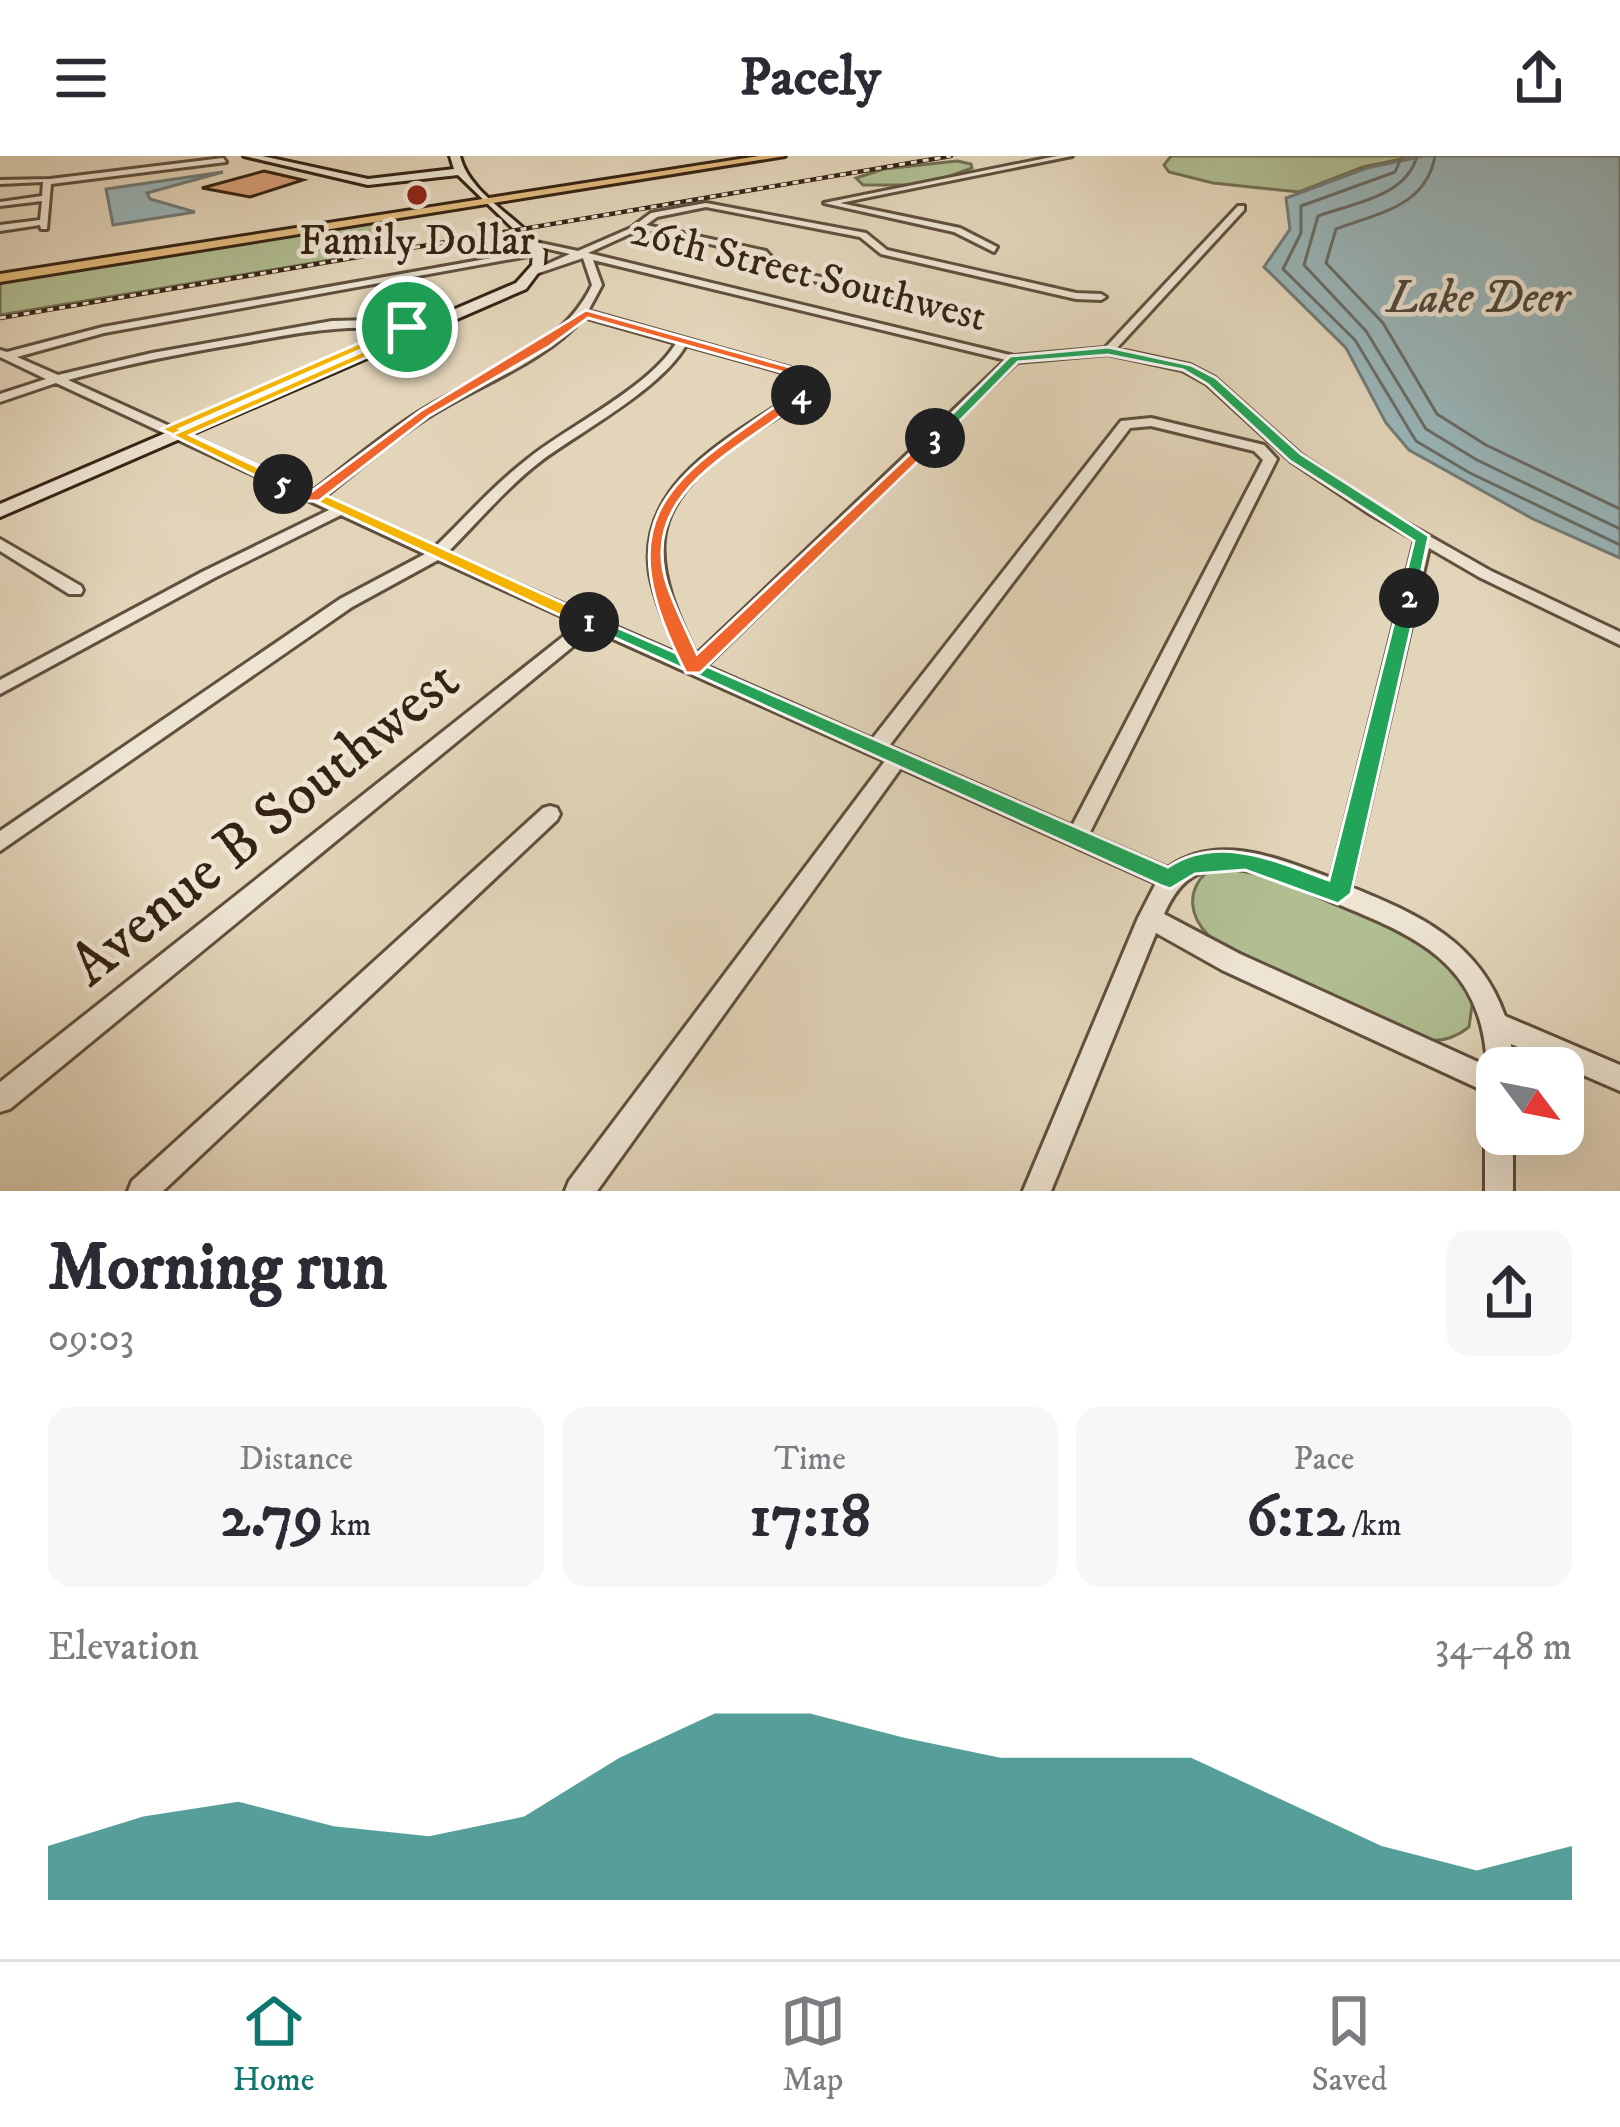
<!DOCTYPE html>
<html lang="en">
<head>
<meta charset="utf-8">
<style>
  body { margin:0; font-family:"IM FELL DW Pica",serif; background:#f7f7f7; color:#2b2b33; height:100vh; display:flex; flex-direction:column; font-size:45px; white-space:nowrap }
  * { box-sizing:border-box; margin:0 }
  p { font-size:39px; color:#7c7c81 }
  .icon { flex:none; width:66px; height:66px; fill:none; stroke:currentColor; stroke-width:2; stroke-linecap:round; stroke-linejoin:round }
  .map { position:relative; height:1035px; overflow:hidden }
  .side { display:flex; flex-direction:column; background:#fff; flex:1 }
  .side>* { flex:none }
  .needle { width:78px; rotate:122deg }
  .controls { position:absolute; left:1476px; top:891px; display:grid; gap:24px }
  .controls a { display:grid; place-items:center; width:108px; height:108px; border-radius:24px; background:#fff; box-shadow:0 12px 48px #0002; font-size:60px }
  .pin { position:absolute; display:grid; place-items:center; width:102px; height:102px; color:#fff; margin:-51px; border:6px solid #fff; border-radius:50%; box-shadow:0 3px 12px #0007 }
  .km { position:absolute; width:60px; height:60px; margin:-30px; border-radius:50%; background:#222; color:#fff; font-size:33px; line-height:60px; text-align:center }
  .round { display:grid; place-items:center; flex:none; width:126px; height:126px; border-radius:24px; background:#f7f7f7 }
  .headline { display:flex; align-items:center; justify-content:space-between; height:204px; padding:0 48px }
  h1 { font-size:66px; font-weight:800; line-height:90px }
  .stats { display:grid; grid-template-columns:repeat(3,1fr); gap:18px; height:204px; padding:12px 48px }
  .stats div { display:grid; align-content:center; border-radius:24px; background:#f7f7f7; text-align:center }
  .stats b { font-size:60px; font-weight:800 }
  .stats small { font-size:33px; font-weight:400 }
  .stats p { font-size:33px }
  .chart { height:336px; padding:24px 48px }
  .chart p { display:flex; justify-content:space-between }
  .chart svg { width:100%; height:216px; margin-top:12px; fill:#0f766e; opacity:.7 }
  header { display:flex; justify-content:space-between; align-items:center; height:156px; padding:0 48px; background:#fff; font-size:54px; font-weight:800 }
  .menu { display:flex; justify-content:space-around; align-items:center; height:168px; border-top:3px solid #e1e1e2; background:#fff; font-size:33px; color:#7c7c81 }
  .menu a { display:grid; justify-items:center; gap:6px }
  .menu .on { color:#0f766e }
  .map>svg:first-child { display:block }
  .green { fill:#b0be92; stroke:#727052; stroke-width:3 }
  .water { fill:#99b6ba; stroke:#717b77; stroke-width:3 }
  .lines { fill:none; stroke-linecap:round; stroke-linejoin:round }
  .shore { stroke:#676c66; stroke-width:3 }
  .building { fill:#d89e77; stroke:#352313; stroke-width:3 }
  .street-casing { stroke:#60503d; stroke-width:6 }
  .secondary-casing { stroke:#352313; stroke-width:6 }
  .primary-casing { stroke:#352313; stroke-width:6 }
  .street { fill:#ede4d2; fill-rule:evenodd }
  .secondary { fill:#ede4d2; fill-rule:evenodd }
  .primary { fill:#e2ba7d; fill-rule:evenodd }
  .rail-casing { stroke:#352313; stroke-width:4.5 }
  .rail { stroke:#ede4d2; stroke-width:3; stroke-dasharray:6; stroke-linecap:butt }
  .split-1 { fill:#f5b400; stroke:#fff; stroke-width:3 }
  .split-2 { fill:#22a559; stroke:#fff; stroke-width:3 }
  .split-3 { fill:#22a559; stroke:#fff; stroke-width:3 }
  .split-4 { fill:#f0652b; stroke:#fff; stroke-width:3 }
  .split-5 { fill:#f0652b; stroke:#fff; stroke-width:3 }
  .split-6 { fill:#f5b400; stroke:#fff; stroke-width:3 }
  .poi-dot { fill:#8f2418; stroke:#ede4d2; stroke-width:4.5 }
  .labels { text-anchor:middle; stroke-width:9; stroke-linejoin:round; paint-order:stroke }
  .far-poi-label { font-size:42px; fill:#352313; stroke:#ede4d2 }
  .far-street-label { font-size:42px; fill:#352313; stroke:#ede4d2 }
  .far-water-label { font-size:45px; font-style:italic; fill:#4e483d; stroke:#ede4d2 }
  .near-street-label { font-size:60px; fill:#352313; stroke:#ede4d2 }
</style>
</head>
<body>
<header><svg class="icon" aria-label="menu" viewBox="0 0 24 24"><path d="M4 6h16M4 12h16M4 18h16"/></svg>Pacely<svg class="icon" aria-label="share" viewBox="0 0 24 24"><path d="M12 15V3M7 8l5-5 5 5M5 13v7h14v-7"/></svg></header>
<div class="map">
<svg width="1620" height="1035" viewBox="0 0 1620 1035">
  <rect width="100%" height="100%" fill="#e3d5ba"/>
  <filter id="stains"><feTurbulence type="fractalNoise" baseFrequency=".00167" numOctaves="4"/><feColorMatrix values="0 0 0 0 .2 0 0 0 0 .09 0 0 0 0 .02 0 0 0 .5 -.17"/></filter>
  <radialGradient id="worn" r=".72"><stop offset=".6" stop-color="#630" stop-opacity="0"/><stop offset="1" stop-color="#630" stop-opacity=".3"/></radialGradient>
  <g class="green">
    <polygon points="1171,0 1416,0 1363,11 1299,36 1213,27 1169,16 1164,9"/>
    <polygon points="957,5 971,8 972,12 926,29 863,29 856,22 884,13"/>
    <polygon points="371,65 391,94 0,159 0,124"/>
    <path d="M 1232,711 C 1275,720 1419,773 1446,803 C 1456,814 1464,830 1473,842 L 1469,871 C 1454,883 1437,888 1417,882 C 1393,875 1222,794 1209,780 C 1189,760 1186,735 1207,716 Z"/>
  </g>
  <g class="water">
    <polygon points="1424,0 1620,0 1620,402 1533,363 1409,294 1386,267 1346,192 1264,111 1290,73 1286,42 1367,12"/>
    <polygon points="223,16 147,37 150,43 195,56 113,69 106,33"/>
  </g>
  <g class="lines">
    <g class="shore">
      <polyline points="1402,0 1395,16 1301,50 1301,77 1283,113 1355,184 1416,285 1470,317 1620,389"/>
      <path d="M 1417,0 C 1406,41 1353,47 1318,60 L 1304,109 L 1366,175 L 1426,273 L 1477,304 L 1620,373"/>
      <path d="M 1435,0 C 1426,51 1378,57 1336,73 L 1326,107 L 1383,167 L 1437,258 L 1486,289 L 1620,353"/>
    </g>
  </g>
  <polygon class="building" points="264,15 303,24 250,41 202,32"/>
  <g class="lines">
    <g class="street-casing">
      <g id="street">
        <polygon points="1057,0 1072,0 840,47 960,72 997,91 994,96 954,76 824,47"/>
        <polygon points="223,2 226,6 51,28 47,73 41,73 40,69 0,75 0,69 40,64 42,45 0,50 0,46 42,40 43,26 0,28 0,24 50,23"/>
        <path d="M 706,47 L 866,77 L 887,94 L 1076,137 L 1101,138 L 1106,141 L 1101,144 L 1076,143 L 881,98 L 860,81 L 706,51 L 657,61 L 646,69 L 766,95 L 783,114 L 886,133 L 963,156 L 958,159 L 885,139 L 777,118 L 760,99 L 641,73 L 588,97 L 1014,200 L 1105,192 L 1238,50 L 1244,50 L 1244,54 L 1116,193 L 1190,209 L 1215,222 L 1301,299 L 1380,352 L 1491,415 L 1620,476 L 1620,489 L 1479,421 L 1429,392 L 1351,731 C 1420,759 1479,786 1505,860 L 1620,909 L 1620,935 L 1511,888 L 1513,912 L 1497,912 L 1497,941 L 1222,814 L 1156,777 L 1051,1035 L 1023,1035 L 1138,762 L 1156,727 L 901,612 L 597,1035 L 565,1035 L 569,1025 L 885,605 L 593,474 L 10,953 L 0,956 L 0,926 L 579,468 L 438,404 L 352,451 L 0,695 L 0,675 L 340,443 L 425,398 L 341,359 L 214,422 L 0,538 L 0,524 L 202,416 L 329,354 L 56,227 L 0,246 L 0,238 L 46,223 L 0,201 L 0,194 L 7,196 L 103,171 L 542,93 L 539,98 L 104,177 L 17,201 L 58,219 L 152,197 L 332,165 L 375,164 L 424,173 L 424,177 L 420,178 C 359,164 303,176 243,187 C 184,197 125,208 68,224 L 313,335 C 347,309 380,281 416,258 C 477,219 559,198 592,129 L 583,102 L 527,121 L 527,117 L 570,98 L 531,89 L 531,85 L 578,95 L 631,72 L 651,57 ZM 593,104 L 1006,204 L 696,499 C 680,463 660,423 664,383 C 670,320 757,276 804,244 L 809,228 L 790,212 L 588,155 L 602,129 ZM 584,161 L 676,187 C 651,230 571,269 530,301 C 496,327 466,361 435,391 L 324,341 C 358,314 391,285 428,261 C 479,228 543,208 584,161 ZM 686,189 L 782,216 L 797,229 L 794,239 C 731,281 636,327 650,418 C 655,445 667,472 678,498 L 447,397 C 477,367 507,331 541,305 C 583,274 661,233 686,189 ZM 1108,198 L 1182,214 L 1207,228 L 1291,305 L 1370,358 L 1415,384 L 1331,722 C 1280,703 1218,676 1168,712 L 1089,678 L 1277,303 L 1264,289 L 1151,262 L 1121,265 L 872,583 L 706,510 L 1017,206 ZM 1151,270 L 1254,295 L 1263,304 L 1072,670 L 889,590 L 1130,272 ZM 1221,712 C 1263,712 1299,732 1335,747 C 1418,781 1482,807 1487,910 L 1240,798 L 1164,758 C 1177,730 1190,715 1221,712 Z"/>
        <polygon points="0,383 81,430 83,434 81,438 69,438 0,395"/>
        <polygon points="550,650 557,652 560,658 557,664 163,1035 128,1035 132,1025 543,652"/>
        <polygon points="1497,965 1497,978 1513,978 1513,1035 1485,1035 1485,978 1489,968"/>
      </g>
    </g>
    <g class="secondary-casing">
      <path id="secondary" d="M 244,0 L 262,0 L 368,23 L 454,13 L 450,0 L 460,0 C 469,39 522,63 545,95 L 544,109 L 526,133 L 0,361 L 0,348 L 516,127 L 532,109 L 533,95 L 527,86 L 458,19 L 368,29 Z"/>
    </g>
    <g class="primary-casing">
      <polygon id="primary" points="759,0 785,0 0,126 0,118"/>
    </g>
    <use href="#street" class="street"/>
    <use href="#secondary" class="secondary"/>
    <use href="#primary" class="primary"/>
    <g class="rail-casing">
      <polyline id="rail" points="0,162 951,0"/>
    </g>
    <use href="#rail" class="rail"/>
  </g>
  <polygon class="split-1" points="403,168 413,171 180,273 596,462 596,470 583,470 161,273"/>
  <path class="split-2" d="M 1409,437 L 1418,442 L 1351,738 L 1338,748 L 1245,714 L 1195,718 L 1170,733 L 1162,730 L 580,466 L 596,462 L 1168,711 C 1219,677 1278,706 1329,724 L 1400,442 Z"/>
  <polygon class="split-3" points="1108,191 1191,209 1216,222 1301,298 1429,380 1415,446 1400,442 1414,385 1290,305 1207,228 1183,214 1108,199 1018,206 940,285 928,282 1010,200"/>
  <path class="split-4" d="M 796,236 L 807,239 C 751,290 636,331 667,428 C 675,452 687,475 697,498 L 930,279 L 942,282 L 700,517 L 686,517 C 603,356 669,324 796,236 Z"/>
  <polygon class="split-5" points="586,154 790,211 806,223 807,239 796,242 793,224 781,216 588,162 550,190 429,260 319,345 308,345 275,328 283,323 312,335 420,255"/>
  <polygon class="split-6" points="403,168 426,175 190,279 288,325 288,331 278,331 172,279 409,175"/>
  <circle class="poi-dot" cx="417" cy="39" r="12"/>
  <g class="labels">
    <g class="far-poi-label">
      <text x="417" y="98">Family Dollar</text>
    </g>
    <g class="far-street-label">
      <text transform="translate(809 116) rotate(14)" y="15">26th Street Southwest</text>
    </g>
    <g class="far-water-label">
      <text x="1478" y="156">Lake Deer</text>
    </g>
    <g class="near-street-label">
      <text transform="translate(263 665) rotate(-39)" y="21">Avenue B Southwest</text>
    </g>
  </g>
  <rect width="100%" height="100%" filter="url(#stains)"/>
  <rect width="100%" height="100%" fill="url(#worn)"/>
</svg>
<div class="controls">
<a><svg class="needle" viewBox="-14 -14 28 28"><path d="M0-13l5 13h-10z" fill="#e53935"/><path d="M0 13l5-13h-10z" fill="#7c7c81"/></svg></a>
</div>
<div class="pin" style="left:407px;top:171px;background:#1e9e55"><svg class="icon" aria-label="arrive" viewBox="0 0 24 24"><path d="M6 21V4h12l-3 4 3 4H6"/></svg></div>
<b class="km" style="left:589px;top:466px">1</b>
<b class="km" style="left:1409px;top:442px">2</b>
<b class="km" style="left:935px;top:282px">3</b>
<b class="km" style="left:801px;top:239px">4</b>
<b class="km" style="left:283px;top:328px">5</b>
</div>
<section class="side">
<div class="headline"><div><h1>Morning run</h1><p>09:03</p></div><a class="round"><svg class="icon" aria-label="share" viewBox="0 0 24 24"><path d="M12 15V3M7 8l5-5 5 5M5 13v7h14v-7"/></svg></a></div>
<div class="stats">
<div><p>Distance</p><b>2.79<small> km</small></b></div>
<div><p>Time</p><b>17:18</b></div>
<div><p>Pace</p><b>6:12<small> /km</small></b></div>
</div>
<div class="chart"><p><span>Elevation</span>34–48 m</p>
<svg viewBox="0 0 160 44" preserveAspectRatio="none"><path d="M0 44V33L10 27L20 24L30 29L40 31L50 27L60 15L70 6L80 6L90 11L100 15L110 15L120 15L130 24L140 33L150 38L160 33V44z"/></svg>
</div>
</section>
<nav class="menu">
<a class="on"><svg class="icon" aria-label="home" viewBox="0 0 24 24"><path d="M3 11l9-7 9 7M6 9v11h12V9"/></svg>Home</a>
<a><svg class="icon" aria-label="map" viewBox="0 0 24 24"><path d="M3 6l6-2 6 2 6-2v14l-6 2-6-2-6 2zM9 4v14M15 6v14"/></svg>Map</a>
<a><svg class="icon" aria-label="saved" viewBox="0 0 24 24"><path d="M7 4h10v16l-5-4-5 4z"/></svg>Saved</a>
</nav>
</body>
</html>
